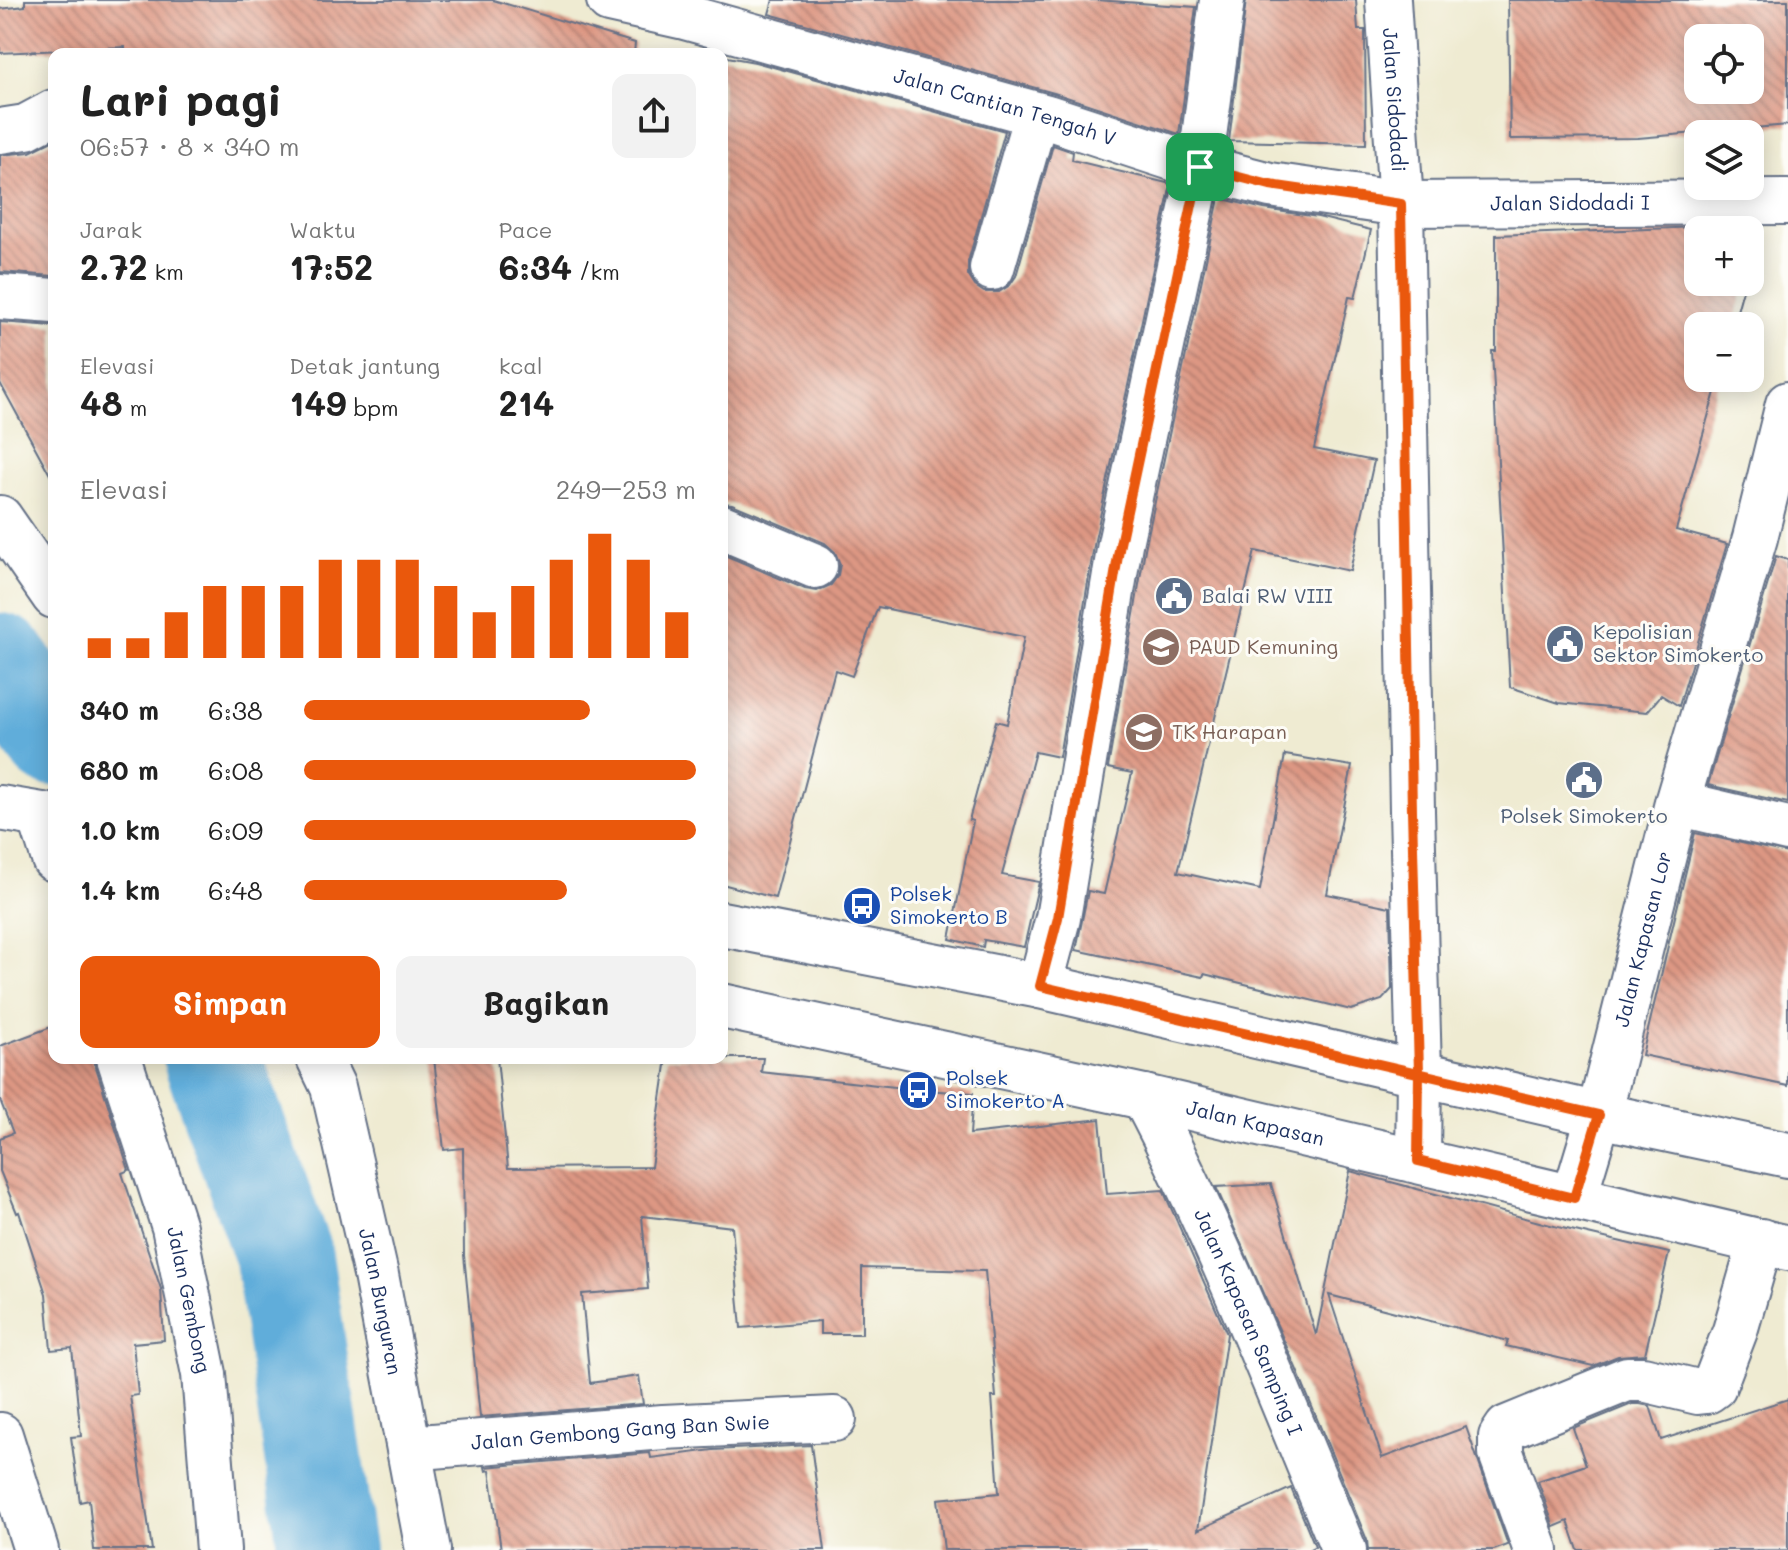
<!DOCTYPE html>
<html lang="id">
<head>
<meta charset="utf-8">
<style>
  body { margin:0; font-family:Mali,sans-serif; background:#f2f2f2; color:#222; height:100vh; display:flex; flex-direction:column; font-size:30px; white-space:nowrap }
  * { box-sizing:border-box; margin:0 }
  p { font-size:26px; color:#767676 }
  .icon { flex:none; width:44px; height:44px; fill:none; stroke:currentColor; stroke-width:2; stroke-linecap:round; stroke-linejoin:round }
  .map { position:relative; flex:1; overflow:hidden }
  .side { position:absolute; left:48px; top:48px; width:680px; height:1016px; display:flex; flex-direction:column; background:#fff; border-radius:16px; box-shadow:0 4px 20px #0003 }
  .side>* { flex:none }
  .fabs { position:absolute; left:1684px; top:24px; display:grid; gap:16px }
  .fabs a { display:grid; place-items:center; width:80px; height:80px; border-radius:16px; background:#fff; box-shadow:0 4px 20px #0003; font-size:40px }
  .pin { position:absolute; display:grid; place-items:center; width:68px; height:68px; color:#fff; margin:-34px; border-radius:16px; box-shadow:0 4px 12px #0006 }
  .round { display:grid; place-items:center; flex:none; width:84px; height:84px; border-radius:16px; background:#f2f2f2 }
  .headline { display:flex; align-items:center; justify-content:space-between; height:136px; padding:0 32px }
  h1 { font-size:44px; font-weight:700; line-height:60px }
  .stats { display:grid; grid-template-columns:repeat(3,1fr); gap:12px; height:136px; padding:8px 32px }
  .stats div { display:grid; align-content:center }
  .stats b { font-size:34px; font-weight:700 }
  .stats small { font-size:22px; font-weight:400 }
  .stats p { font-size:22px }
  .chart { height:224px; padding:16px 32px }
  .chart p { display:flex; justify-content:space-between }
  .chart svg { width:100%; height:144px; margin-top:8px; stroke:#ea580c; stroke-width:6 }
  .action { display:flex; gap:16px; margin-top:auto; padding:16px 32px }
  .action a { flex:1; height:92px; border-radius:16px; background:#ea580c; color:#fff; font-size:32px; font-weight:700; line-height:92px; text-align:center }
  .action a+a { background:#f2f2f2; color:#222 }
  ul { padding:0 32px; list-style:none; font-size:26px }
  li { display:grid; grid-template-columns:128px 96px 1fr; align-items:center; height:60px }
  li i { height:20px; border-radius:10px; background:#ea580c }
  .map>svg:first-child { display:block }
  .lines { fill:none; stroke-linecap:round; stroke-linejoin:round }
  .river { stroke:#61adda; stroke-width:98 }
  .building { fill:url(#building-back-hatch); fill-rule:evenodd }
  .minor-casing { stroke:#657187; stroke-width:48 }
  .major-casing { stroke:#657187; stroke-width:48 }
  .minor { stroke:#fff; stroke-width:44 }
  .major { stroke:#fff; stroke-width:44 }
  .route-casing { stroke:#fff; stroke-width:16 }
  .route { stroke:#ea580c; stroke-width:10 }
  .labels { text-anchor:middle; stroke-width:6; stroke-linejoin:round; paint-order:stroke }
  .street-label { font-size:20px; fill:#1b2f5e; stroke:#fdfcf7 }
  .service-label { font-size:20px; fill:#4e5e75; stroke:#fdfcf7; text-anchor:start }
  .education-label { font-size:20px; fill:#785e54; stroke:#fdfcf7; text-anchor:start }
  .transit-label { font-size:20px; fill:#164399; stroke:#fdfcf7; text-anchor:start }
</style>
</head>
<body>
<div class="map">
<svg width="1788" height="1550" viewBox="0 0 1788 1550">
  <defs>
    <pattern id="building-back-hatch" width="6" height="6" patternUnits="userSpaceOnUse" patternTransform="scale(2)"><rect width="6" height="6" fill="#dd9783"/><path d="M-1 5l2 2M0 0l6 6M5-1l2 2" fill="none" stroke="#b27c6e"/></pattern>
  </defs>
  <rect width="100%" height="100%" fill="#fdfcf7"/>
  <filter id="ink" filterUnits="userSpaceOnUse"><feTurbulence type="fractalNoise" baseFrequency=".0125" numOctaves="2"/><feDisplacementMap in="SourceGraphic" scale="16" xChannelSelector="R" yChannelSelector="G"/><feConvolveMatrix kernelMatrix="1 2 1 2 8 2 1 2 1" color-interpolation-filters="sRGB"/></filter>
  <filter id="wash" filterUnits="userSpaceOnUse"><feTurbulence type="fractalNoise" baseFrequency=".006" numOctaves="4" result="noise"/><feDisplacementMap in="SourceGraphic" scale="32" xChannelSelector="R" yChannelSelector="G"/><feGaussianBlur stdDeviation="1.8" result="paint"/><feColorMatrix in="noise" values="0 0 0 0 0 0 0 0 0 0 0 0 0 0 0 0 0 1.4 0 .05"/><feComposite in="paint" operator="in"/></filter>
  <g filter="url(#wash)">
    <rect width="100%" height="100%" fill="#efebd2"/>
    <g class="lines">
      <g class="river">
        <polyline points="0,662 54,737"/>
        <polyline points="212,1058 284,1258 327,1550"/>
      </g>
    </g>
    <g id="blocks">
      <g class="building">
        <polygon points="25,0 493,0 635,43 634,54 125,54 125,47 0,53 0,9 25,6"/>
        <polygon points="773,0 1096,0 1196,7 1179,134 1054,93 769,14"/>
        <polygon points="1246,0 1356,0 1358,30 1365,30 1366,144 1229,141"/>
        <path d="M 1508,0 L 1788,0 L 1788,125 L 1638,138 L 1510,139 ZM 1698,38 L 1750,38 L 1750,90 L 1698,90 Z"/>
        <polygon points="722,56 755,62 1005,131 968,262 968,275 975,286 984,292 999,292 1010,285 1016,276 1053,145 1073,152 1072,160 1171,184 1095,540 1059,757 1035,752 1002,875 1039,882 1024,947 984,940 983,947 950,939 973,821 969,820 996,721 1007,724 1024,637 878,607 852,676 835,670 775,898 722,884 722,554 805,589 817,591 831,585 838,575 840,564 835,552 825,543 732,504 722,503"/>
        <polygon points="54,140 54,276 0,272 0,155 30,152"/>
        <polygon points="1219,198 1264,209 1318,217 1371,230 1355,298 1349,297 1314,449 1374,461 1350,571 1255,551 1178,872 1260,890 1285,755 1352,766 1327,894 1390,907 1392,989 1382,1000 1351,1010 1204,974 1203,977 1076,950 1088,891 1104,894 1132,773 1108,768 1145,549"/>
        <polygon points="1699,227 1698,282 1745,282 1733,326 1698,326 1698,378 1719,378 1676,530 1727,544 1679,706 1661,695 1647,712 1559,703 1510,687 1492,351 1496,351 1496,235"/>
        <polygon points="1750,232 1759,232 1750,266"/>
        <polygon points="0,322 54,326 54,482 0,383"/>
        <polygon points="1776,556 1788,560 1788,803 1708,785"/>
        <polygon points="1695,833 1788,853 1788,1086 1642,1055"/>
        <polygon points="54,1026 54,1058 93,1058 129,1170 122,1173 161,1289 164,1340 133,1343 138,1395 130,1396 152,1550 94,1550 89,1500 80,1502 71,1437 81,1436 72,1348 51,1350 46,1294 19,1212 17,1213 0,1171 0,1138 13,1133 0,1100 0,1046"/>
        <polygon points="434,1058 497,1058 508,1168 651,1167 667,1058 763,1058 761,1072 922,1090 973,1093 970,1134 1100,1119 1107,1194 1163,1190 1227,1334 1198,1530 1291,1488 1315,1546 1308,1550 944,1550 938,1499 999,1493 992,1397 996,1397 985,1271 862,1268 862,1334 820,1334 820,1321 741,1328 732,1227 642,1216 648,1289 582,1294 590,1383 639,1376 643,1404 480,1417 464,1255 463,1148 444,1150"/>
        <polygon points="1350,1171 1558,1227 1669,1253 1645,1354 1618,1356 1593,1366 1506,1346 1508,1341 1329,1295 1382,1458 1466,1427 1508,1545 1494,1550 1368,1550 1367,1540 1296,1368 1216,1187 1271,1184 1316,1335"/>
        <polygon points="1788,1399 1788,1550 1578,1550 1568,1521 1554,1527 1538,1481 1586,1465 1573,1428 1632,1404 1640,1404 1650,1406 1661,1440"/>
        <polygon points="811,1445 825,1550 501,1550 490,1470 486,1471 485,1467 650,1453 651,1458 713,1450"/>
      </g>
    </g>
  </g>
  <g filter="url(#ink)">
    <use href="#blocks" fill-opacity="0" stroke="#657187" stroke-width="2"/>
    <g class="lines">
      <g class="minor-casing">
        <g id="minor">
          <path id="s1" d="M 609,0 L 685,17 L 1047,117 L 1200,167 L 1270,185 L 1401,204 L 1788,202"/>
          <path id="s2" d="M 1388,0 L 1401,204 L 1412,811 L 1419,1072 L 1418,1161"/>
          <polyline points="0,131 26,127 54,112"/>
          <polyline points="992,268 1036,115"/>
          <polyline points="0,297 54,301"/>
          <polyline points="722,527 815,566"/>
          <polyline points="1677,803 1788,829"/>
          <polyline points="1040,986 1058,918 1120,544 1200,167 1222,0"/>
          <path id="s3" d="M 1144,1097 C 1221,1243 1280,1397 1344,1550"/>
          <path id="s4" d="M 1574,1198 L 1599,1115 L 1677,803 L 1755,538 L 1788,404"/>
          <path id="s5" d="M 409,1448 L 663,1427 L 834,1419"/>
          <polyline points="1536,1550 1501,1453 1501,1437 1507,1428 1627,1379 1643,1379 1698,1392 1707,1391 1714,1386 1735,1331 1761,1241"/>
        </g>
      </g>
      <g class="major-casing">
        <g id="major">
          <polyline points="0,518 54,596"/>
          <polyline points="0,808 54,817"/>
          <polyline points="40,815 54,859"/>
          <polyline points="722,924 1040,986 1599,1115 1788,1155"/>
          <path id="s6" d="M 722,1006 L 1144,1097 L 1788,1248"/>
          <path id="s7" d="M 119,1058 L 174,1227 L 204,1374 L 218,1550"/>
          <path id="s8" d="M 319,1058 L 333,1087 L 376,1275 L 428,1550"/>
          <polyline points="0,1435 36,1550"/>
        </g>
      </g>
      <use href="#minor" class="minor"/>
      <use href="#major" class="major"/>
    </g>
  </g>
  <g class="lines" filter="url(#ink)">
    <g class="route-casing">
      <polyline id="route" points="1200,167 1270,185 1401,204 1412,811 1419,1072 1418,1161 1574,1198 1599,1115 1040,986 1058,918 1120,544 1200,167"/>
    </g>
    <use href="#route" class="route"/>
  </g>
  <defs>
    <g id="civic-disc" transform="scale(2)"><circle r="9.5" fill="#5c6f8a" stroke="#fdfcf7"/><path d="M-.6-6.5H3V-4.5H.6V-3L4-1V1h2V6H-6V1h2V-1L-.6-3ZM-1.2 2.5V6h2.4V2.5Z" fill="#fff"/></g>
    <g id="school-disc" transform="scale(2)"><circle r="9.5" fill="#8d6e63" stroke="#fdfcf7"/><path d="M0-5L7-2L0 1L-7-2ZM-4 1L0 2.5L4 1V4Q0 6-4 4Z" fill="#fff"/></g>
    <g id="bus-disc" transform="scale(2)"><circle r="9.5" fill="#1a4fb4" stroke="#fdfcf7"/><path d="M-5-6H5V4H4V6H2V4H-2V6H-4V4H-5ZM-3.5-4V0h7V-4ZM-3.5 1.2v1.5H-2V1.2ZM2 1.2v1.5H3.5V1.2Z" fill="#fff"/></g>
  </defs>
  <g fill-rule="evenodd">
    <use href="#civic-disc" x="1174" y="596"/>
    <use href="#civic-disc" x="1565" y="644"/>
    <use href="#school-disc" x="1161" y="647"/>
    <use href="#school-disc" x="1144" y="732"/>
    <use href="#civic-disc" x="1584" y="780"/>
    <use href="#bus-disc" x="862" y="906"/>
    <use href="#bus-disc" x="918" y="1090"/>
  </g>
  <g class="labels">
    <g class="street-label">
      <text dy="7" stroke="none"><textPath href="#s2" startOffset="100">Jalan Sidodadi</textPath></text>
      <text dy="7" stroke="none"><textPath href="#s1" startOffset="410">Jalan Cantian Tengah V</textPath></text>
      <text dy="7" stroke="none"><textPath href="#s1" startOffset="988">Jalan Sidodadi I</textPath></text>
      <text dy="7" stroke="none"><textPath href="#s4" startOffset="268">Jalan Kapasan Lor</textPath></text>
      <text dy="7" stroke="none"><textPath href="#s6" startOffset="546">Jalan Kapasan</textPath></text>
      <text dy="7" stroke="none"><textPath href="#s7" startOffset="252">Jalan Gembong</textPath></text>
      <text dy="7" stroke="none"><textPath href="#s8" startOffset="252">Jalan Bunguran</textPath></text>
      <text dy="7" stroke="none"><textPath href="#s3" startOffset="248">Jalan Kapasan Samping I</textPath></text>
      <text dy="7" stroke="none"><textPath href="#s5" startOffset="212">Jalan Gembong Gang Ban Swie</textPath></text>
    </g>
    <g class="service-label">
      <text x="1202" y="603">Balai RW VIII</text>
      <text x="1593" y="639">Kepolisian<tspan x="1593" dy="23">Sektor Simokerto</tspan></text>
      <text x="1584" y="823" text-anchor="middle">Polsek Simokerto</text>
    </g>
    <g class="education-label">
      <text x="1189" y="654">PAUD Kemuning</text>
      <text x="1172" y="739">TK Harapan</text>
    </g>
    <g class="transit-label">
      <text x="890" y="901">Polsek<tspan x="890" dy="23">Simokerto B</tspan></text>
      <text x="946" y="1085">Polsek<tspan x="946" dy="23">Simokerto A</tspan></text>
    </g>
  </g>
</svg>
<div class="fabs">
<a><svg class="icon" aria-label="locate" viewBox="0 0 24 24"><circle cx="12" cy="12" r="6"/><path d="M12 2v4M12 18v4M2 12h4M18 12h4"/></svg></a>
<a><svg class="icon" aria-label="layers" viewBox="0 0 24 24"><path d="M12 4l9 5-9 5-9-5zM3 14l9 5 9-5"/></svg></a>
<a>+</a>
<a>−</a>
</div>
<div class="pin" style="left:1200px;top:167px;background:#1e9e55"><svg class="icon" aria-label="arrive" viewBox="0 0 24 24"><path d="M6 21V4h12l-3 4 3 4H6"/></svg></div>
<section class="side">
<div class="headline"><div><h1>Lari pagi</h1><p>06:57 · 8 × 340 m</p></div><a class="round"><svg class="icon" aria-label="share" viewBox="0 0 24 24"><path d="M12 15V3M7 8l5-5 5 5M5 13v7h14v-7"/></svg></a></div>
<div class="stats">
<div><p>Jarak</p><b>2.72<small> km</small></b></div>
<div><p>Waktu</p><b>17:52</b></div>
<div><p>Pace</p><b>6:34<small> /km</small></b></div>
</div>
<div class="stats">
<div><p>Elevasi</p><b>48<small> m</small></b></div>
<div><p>Detak jantung</p><b>149<small> bpm</small></b></div>
<div><p>kcal</p><b>214</b></div>
</div>
<div class="chart"><p><span>Elevasi</span>249–253 m</p>
<svg viewBox="0 0 160 44" preserveAspectRatio="none"><path d="M5 44V38M15 44V38M25 44V30M35 44V22M45 44V22M55 44V22M65 44V14M75 44V14M85 44V14M95 44V22M105 44V30M115 44V22M125 44V14M135 44V6M145 44V14M155 44V30"/></svg>
</div>
<ul>
<li><b>340 m</b>6:38<i style="width:73%"></i></li>
<li><b>680 m</b>6:08<i style="width:100%"></i></li>
<li><b>1.0 km</b>6:09<i style="width:100%"></i></li>
<li><b>1.4 km</b>6:48<i style="width:67%"></i></li>
</ul>
<div class="action"><a>Simpan</a><a>Bagikan</a></div>
</section>
</div>
</body>
</html>
